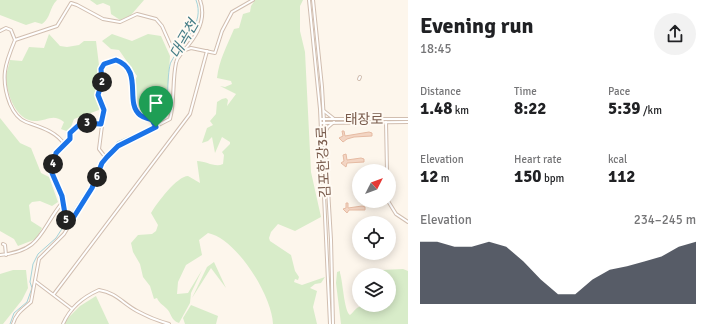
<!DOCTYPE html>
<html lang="en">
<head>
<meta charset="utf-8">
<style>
  body { margin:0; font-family:Signika,"Noto Sans KR",sans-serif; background:#f2f2f2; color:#202124; height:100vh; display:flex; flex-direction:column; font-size:15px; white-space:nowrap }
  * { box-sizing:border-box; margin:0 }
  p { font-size:13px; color:#757577 }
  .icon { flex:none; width:22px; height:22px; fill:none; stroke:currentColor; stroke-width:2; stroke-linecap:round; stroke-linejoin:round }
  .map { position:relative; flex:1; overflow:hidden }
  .side { display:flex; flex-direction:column; background:#fff; width:300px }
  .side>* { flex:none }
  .needle { width:26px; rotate:48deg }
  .tools { position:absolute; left:352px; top:164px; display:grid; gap:8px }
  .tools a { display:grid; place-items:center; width:44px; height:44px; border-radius:50%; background:#fff; box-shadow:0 2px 10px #0003; font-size:20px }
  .pin { position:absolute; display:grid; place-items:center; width:34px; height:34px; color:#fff; margin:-41px -17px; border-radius:50% 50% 50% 0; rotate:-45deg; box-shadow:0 0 4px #0007 }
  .pin .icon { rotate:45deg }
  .km { position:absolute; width:20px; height:20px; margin:-10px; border-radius:50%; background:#222; color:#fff; font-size:11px; line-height:20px; text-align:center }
  .round { display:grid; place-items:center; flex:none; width:42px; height:42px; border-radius:21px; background:#f2f2f2 }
  .summary { display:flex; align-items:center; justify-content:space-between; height:68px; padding:0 12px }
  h1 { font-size:22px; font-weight:700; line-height:30px }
  .figures { display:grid; grid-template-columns:repeat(3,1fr); gap:6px; height:68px; padding:4px 12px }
  .figures div { display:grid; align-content:center }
  .figures b { font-size:17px; font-weight:700 }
  .figures small { font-size:11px; font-weight:400 }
  .figures p { font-size:11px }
  .chart { height:112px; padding:8px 12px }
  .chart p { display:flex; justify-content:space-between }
  .chart svg { width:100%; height:72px; margin-top:4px; fill:#111827; opacity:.7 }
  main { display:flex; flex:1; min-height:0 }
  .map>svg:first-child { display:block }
  .green { fill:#d8ecc9 }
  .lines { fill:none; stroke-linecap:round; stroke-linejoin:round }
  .stream { stroke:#a5d3da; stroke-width:1 }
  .building { fill:#f3d5c3; stroke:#e6bba3 }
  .minor-casing { stroke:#d1beb0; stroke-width:4 }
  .minor { stroke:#fff; stroke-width:2 }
  .route-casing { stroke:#fff; stroke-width:8 }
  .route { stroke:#1a73e8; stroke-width:5 }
  .labels { text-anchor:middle; stroke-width:4; stroke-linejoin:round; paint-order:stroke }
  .street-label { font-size:14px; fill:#7a5c4d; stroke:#fffaf3 }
  .water-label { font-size:15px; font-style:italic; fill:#437c86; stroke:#fffaf3 }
</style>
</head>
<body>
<main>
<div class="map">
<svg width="408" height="324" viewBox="0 0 408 324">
  <rect width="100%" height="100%" fill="#fdf6ec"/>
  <g class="green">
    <path d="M 0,0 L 57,0 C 49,8 51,18 42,24 L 35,22 L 26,25 L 0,15 Z"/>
    <polygon points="90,0 144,0 131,15 120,20 111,14 110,6 103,3 97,5"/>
    <path d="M 255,0 L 303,0 L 300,6 L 300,31 L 305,52 L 311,172 L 321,217 L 295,231 L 278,224 L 271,232 L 269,238 L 270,241 L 291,255 L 295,271 L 299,277 L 298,280 L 295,279 L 294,282 L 302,285 L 325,277 L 321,283 L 315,284 L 310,288 L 317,291 L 313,307 L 317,324 L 273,324 C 272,296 237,239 208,233 L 199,240 L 202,255 L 186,265 L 178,282 L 177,294 L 188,293 L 202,270 L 191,293 L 190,303 L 179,323 C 170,320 172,313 166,308 C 162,304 159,303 157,298 L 154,299 L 150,286 L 143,277 L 140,264 L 133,252 L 131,243 L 138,235 L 152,234 L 156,231 L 158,225 L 151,213 C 157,203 177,176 188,176 L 200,183 L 197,161 C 206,161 215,168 223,164 L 224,155 L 222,152 L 230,144 L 230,142 L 222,137 L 215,153 L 212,137 L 208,141 L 202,143 L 207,128 L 213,125 L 210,121 L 216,114 L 217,102 L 222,99 L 226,98 L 228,100 L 227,106 L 236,94 L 220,86 L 225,87 L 232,84 L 231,81 L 217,78 C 219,60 227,46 234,29 L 239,28 L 243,14 L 250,12 L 251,6 Z"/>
    <path d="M 49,34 L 60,46 L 67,47 L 79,45 L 84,41 L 96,41 L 101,81 L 96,96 L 99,100 L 99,110 L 74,119 L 69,132 L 61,129 L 64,122 C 53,113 47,121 35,121 C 16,121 7,94 6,78 C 6,73 9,66 10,60 L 22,61 L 29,47 L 44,48 Z"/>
    <polygon points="112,34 132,41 148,34 161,36 170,56 166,113 159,122 134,109 130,93 137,76 119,50 111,49 102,41"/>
    <polygon points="0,118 20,143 31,148 41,173 49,177 58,202 52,206 40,201 32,202 29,205 31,221 42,228 36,239 18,246 14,239 0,231"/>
    <polygon points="214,262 226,288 211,268 192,298 207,267"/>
    <path d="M 403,269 L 408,271 L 408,324 L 341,324 L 336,283 L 337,272 L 340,271 L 340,273 C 343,282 344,311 350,315 C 353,313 354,310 357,308 C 360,305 384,305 389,305 L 389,275 L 381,275 L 382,270 Z"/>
    <polygon points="13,270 26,270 28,288 22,300 3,324 0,324 0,274"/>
    <polygon points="96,296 109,324 62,324 80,306"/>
    <polygon points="191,305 218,316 216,324 185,324 183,318"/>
  </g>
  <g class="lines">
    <path class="stream" d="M 10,324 L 14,313 L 27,302 L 32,288 L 30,282 L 33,264 L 38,254 L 56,238 L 90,185 L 101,160 L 117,142 L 161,123 L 166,117 C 168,106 167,70 171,62 C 181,43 206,24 196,0"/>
  </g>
  <g class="building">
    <polygon points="342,131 344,131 345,136 369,132 372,133 372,136 354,137 347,139 343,142 339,138 343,136"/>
    <polygon points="346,154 347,160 361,158 364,159 364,162 347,163 346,167 341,163 344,161 343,155"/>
    <polygon points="346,203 348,203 348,208 362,206 365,207 365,210 349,210 347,213 343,209 346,208"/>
  </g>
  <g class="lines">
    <g class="minor-casing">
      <g id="minor">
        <polyline points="309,0 320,109 330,324"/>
        <polyline points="313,0 322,87 331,240 333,324"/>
        <path d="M 0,31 L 6,28 L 11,30 L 15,40 C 5,64 0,78 10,104 C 13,111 18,119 26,122 C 40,127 56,131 65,145 L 56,153 L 52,173 L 62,196 L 66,220 L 70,223"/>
        <polyline points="15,40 57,26 71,3 77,5 103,19 120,22 137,14 156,19 162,26 174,53 179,55"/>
        <polyline points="185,50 191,48 215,53 222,31 232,12 253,0"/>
        <polyline points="359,79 360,77"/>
        <polyline points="324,111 333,118"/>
        <polyline points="321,119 408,119"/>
        <polyline points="386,122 387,171"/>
        <polyline points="321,123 408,122"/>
        <polyline points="325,132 328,127 334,122"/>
        <polyline points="65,145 70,139 70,133 81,123 101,124"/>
        <path d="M 106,158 L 99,149 L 104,110 L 98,92 L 102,82 L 101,69 L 104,64 L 115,60 C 144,71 123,102 140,115 C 144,118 148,118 152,120 L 156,127"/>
        <polyline points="388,201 396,214 408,222"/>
        <polyline points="3,244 5,245 6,255"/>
        <path d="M 0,255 C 42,251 40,230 62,203"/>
        <polyline points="35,281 72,309"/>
        <polyline points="54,294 190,114 207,51"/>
        <path d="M 13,324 C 16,313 23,309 31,302 L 39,259 L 64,234 L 92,188 L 102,163 L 118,146 L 170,119 C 175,101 172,82 176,63 C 177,57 181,55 184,50 C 197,36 207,19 200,0"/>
        <path d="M 63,324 C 70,308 83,297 99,290 C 117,293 122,303 137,311 C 148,317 158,321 169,324"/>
      </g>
    </g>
    <use href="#minor" class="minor"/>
  </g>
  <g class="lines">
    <g class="route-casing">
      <path id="route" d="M 116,60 C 144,70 124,102 140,115 C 144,118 148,118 152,120 L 156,127 L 118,146 L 107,157 L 102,163 L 92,188 L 70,223 L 66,220 L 62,196 L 52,173 L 56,153 L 70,139 L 70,133 L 81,123 L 101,124 L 104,110 L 98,95 L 102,82 L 101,69 L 104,64 Z"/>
    </g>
    <use href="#route" class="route"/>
  </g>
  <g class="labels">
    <g class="street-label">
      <text x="364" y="124">태장로</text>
      <text transform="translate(323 162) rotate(-93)" y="5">김포한강3로</text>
    </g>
    <g class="water-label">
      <text transform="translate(184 39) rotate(-60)" y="5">대곡천</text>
    </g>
  </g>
</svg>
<div class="tools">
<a><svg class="needle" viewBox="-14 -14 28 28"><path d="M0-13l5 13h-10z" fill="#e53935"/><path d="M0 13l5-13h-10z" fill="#757577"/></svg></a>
<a><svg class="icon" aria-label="locate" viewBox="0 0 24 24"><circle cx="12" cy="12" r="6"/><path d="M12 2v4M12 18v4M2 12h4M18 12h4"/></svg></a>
<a><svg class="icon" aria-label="layers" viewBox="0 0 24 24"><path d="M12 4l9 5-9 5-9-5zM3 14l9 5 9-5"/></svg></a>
</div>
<div class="pin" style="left:156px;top:127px;background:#1e9e55"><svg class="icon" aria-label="arrive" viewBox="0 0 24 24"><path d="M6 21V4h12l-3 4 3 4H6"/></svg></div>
<b class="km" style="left:102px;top:82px">2</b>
<b class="km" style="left:87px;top:123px">3</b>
<b class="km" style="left:53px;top:164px">4</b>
<b class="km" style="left:66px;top:220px">5</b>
<b class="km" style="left:97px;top:177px">6</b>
</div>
<section class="side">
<div class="summary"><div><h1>Evening run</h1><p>18:45</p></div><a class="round"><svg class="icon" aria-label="share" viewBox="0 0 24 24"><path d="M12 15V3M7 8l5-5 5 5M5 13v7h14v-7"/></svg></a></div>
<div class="figures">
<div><p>Distance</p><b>1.48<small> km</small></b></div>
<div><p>Time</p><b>8:22</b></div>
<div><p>Pace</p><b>5:39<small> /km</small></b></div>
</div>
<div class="figures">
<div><p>Elevation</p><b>12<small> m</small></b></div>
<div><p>Heart rate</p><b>150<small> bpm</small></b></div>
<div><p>kcal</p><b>112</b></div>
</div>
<div class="chart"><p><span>Elevation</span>234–245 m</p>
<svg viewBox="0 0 160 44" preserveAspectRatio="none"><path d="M0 44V6L10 6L20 9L30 9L40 6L50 9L60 18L70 29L80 38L90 38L100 29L110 23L120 21L130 18L140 15L150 9L160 6V44z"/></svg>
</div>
</section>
</main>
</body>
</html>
